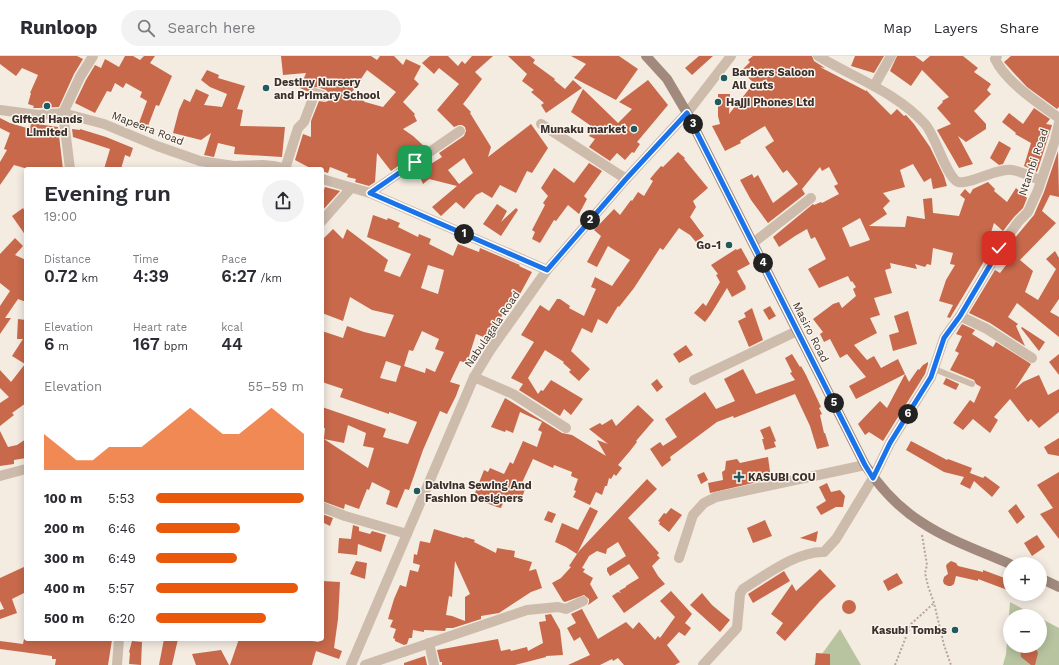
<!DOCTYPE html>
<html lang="en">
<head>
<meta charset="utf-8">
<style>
  body { margin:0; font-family:"Work Sans",sans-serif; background:#f2f2f3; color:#2b2b33; height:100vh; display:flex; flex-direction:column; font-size:15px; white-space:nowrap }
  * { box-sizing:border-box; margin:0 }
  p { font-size:13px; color:#7c7c81 }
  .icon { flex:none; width:22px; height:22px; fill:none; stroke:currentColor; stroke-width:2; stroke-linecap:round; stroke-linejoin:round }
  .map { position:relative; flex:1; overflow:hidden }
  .drawer { position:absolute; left:24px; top:111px; width:300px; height:474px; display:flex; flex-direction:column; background:#fff; border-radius:4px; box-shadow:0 2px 10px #0003 }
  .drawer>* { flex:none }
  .buttons { position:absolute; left:1003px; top:501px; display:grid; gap:8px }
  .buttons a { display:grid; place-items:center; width:44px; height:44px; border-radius:50%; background:#fff; box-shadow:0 2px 10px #0003; font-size:20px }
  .pin { position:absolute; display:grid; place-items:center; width:34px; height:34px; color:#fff; margin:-17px; border-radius:8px; box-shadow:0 2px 6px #0006 }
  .km { position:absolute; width:20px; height:20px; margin:-10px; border-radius:50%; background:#222; color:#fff; font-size:11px; line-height:20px; text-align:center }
  .round { display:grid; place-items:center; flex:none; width:42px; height:42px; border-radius:21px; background:#f2f2f3 }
  .head { display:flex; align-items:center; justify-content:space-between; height:68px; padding:0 20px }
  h1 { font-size:22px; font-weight:600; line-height:30px }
  .metrics { display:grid; grid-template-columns:repeat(3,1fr); gap:6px; height:68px; padding:4px 20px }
  .metrics div { display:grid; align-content:center }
  .metrics b { font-size:17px; font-weight:600 }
  .metrics small { font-size:11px; font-weight:400 }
  .metrics p { font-size:11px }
  .chart { height:112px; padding:8px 20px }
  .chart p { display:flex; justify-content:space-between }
  .chart svg { width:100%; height:72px; margin-top:4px; fill:#ea580c; opacity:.7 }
  ul { padding:0 20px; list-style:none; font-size:13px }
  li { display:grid; grid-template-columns:64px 48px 1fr; align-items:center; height:30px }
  li i { height:10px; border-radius:5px; background:#ea580c }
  header { display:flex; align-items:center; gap:24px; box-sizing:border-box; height:56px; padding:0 20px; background:#fff; border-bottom:1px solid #e1e1e2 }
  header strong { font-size:19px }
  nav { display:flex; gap:22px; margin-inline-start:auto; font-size:14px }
  .search { width:280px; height:36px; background:#f2f2f3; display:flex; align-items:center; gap:10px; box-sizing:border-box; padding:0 14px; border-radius:22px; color:#7c7c81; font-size:15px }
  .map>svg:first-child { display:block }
  .green { fill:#b8c4a0 }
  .building { fill:#c8694b; fill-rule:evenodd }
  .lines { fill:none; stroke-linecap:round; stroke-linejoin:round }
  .path { stroke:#b9a596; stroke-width:2; stroke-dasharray:2 2; stroke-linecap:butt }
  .service { stroke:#cdbbac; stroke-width:6 }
  .minor { stroke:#cdbbac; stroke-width:10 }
  .tertiary { stroke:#cdbbac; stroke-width:10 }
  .secondary { stroke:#a18a7d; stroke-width:10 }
  .route-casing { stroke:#fff; stroke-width:8 }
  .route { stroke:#1a73e8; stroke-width:5 }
  .poi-dot { fill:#1f5a5e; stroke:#fbf5ee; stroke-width:1.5 }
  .labels { text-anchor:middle; stroke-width:3; stroke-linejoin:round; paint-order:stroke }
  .poi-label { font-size:11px; font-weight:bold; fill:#3b302b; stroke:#fbf5ee; text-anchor:start }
  .street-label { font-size:11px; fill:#3b302b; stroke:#fbf5ee }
</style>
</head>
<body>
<header>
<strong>Runloop</strong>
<div class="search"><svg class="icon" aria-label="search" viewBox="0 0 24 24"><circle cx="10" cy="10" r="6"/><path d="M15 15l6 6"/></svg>Search here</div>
<nav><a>Map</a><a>Layers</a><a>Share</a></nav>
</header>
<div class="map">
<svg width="1059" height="609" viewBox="0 0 1059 609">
  <rect width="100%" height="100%" fill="#f4ebe1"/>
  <g class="green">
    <polygon points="1010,546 1036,560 1010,560 1010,590 1040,590 1040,562 1059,572 1059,609 1003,609 1006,598"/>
    <polygon points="840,573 861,609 814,609"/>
  </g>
  <g class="building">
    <polygon points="0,0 77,0 83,3 74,18 59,51 38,52 33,52 34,50 28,48 31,37 30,37 38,19 22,12 16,20 0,8"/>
    <polygon points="125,0 133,0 140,4 144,0 155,0 150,7 172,20 159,50 156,49 148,70 139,67 147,45 140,41 142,36 126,27 123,32 115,27 111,36 107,35 95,57 75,47 86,24 95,9 101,12 105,3 119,11"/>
    <path d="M 281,0 L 371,0 L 377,4 L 380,0 L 394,0 L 403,9 L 406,3 L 421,10 L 414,23 L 419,28 L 403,46 L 415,58 L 414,59 L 417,65 L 403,73 L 413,80 L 425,91 L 391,115 L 377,97 L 375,126 L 369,130 L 355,126 L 356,123 L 347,121 L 348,118 L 330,111 L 328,117 L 322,115 L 322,113 L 312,113 L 295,104 L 303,78 L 311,81 L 311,65 L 319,45 L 325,46 L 328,45 L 330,39 L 326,34 L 317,31 L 311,32 L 309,36 L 300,32 L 306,17 L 283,19 ZM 367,14 L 396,36 L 383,51 L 365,46 L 352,36 Z"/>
    <path d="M 430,0 L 448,0 L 458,10 L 462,5 L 465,8 L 472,0 L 493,0 L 475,16 L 482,23 L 463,48 L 471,56 L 470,57 L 491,91 L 488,101 L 531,68 L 548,92 L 532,117 L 527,115 L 516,137 L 500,129 L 492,142 L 482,136 L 476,139 L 464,153 L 456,146 L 441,160 L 432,151 L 457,130 L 429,123 L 423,128 L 418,116 L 442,101 L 439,97 L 464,80 L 466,75 L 465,71 L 462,69 L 459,69 L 454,71 L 437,54 L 459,28 L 439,12 L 434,18 L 422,7 ZM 464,102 L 473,117 L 459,128 L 448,114 Z"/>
    <polygon points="508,0 530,0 535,4 533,7 555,23 554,24 565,33 573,24 582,32 546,57 541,49 544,47 531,36 534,34 522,25 527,18"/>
    <polygon points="571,0 619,0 638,13 616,44 574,22 586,8"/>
    <polygon points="699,0 713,0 692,19 685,12"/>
    <path d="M 753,0 L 812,0 L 814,5 L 825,12 L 820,11 L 866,35 L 866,34 L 891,59 L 897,53 L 904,60 L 906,59 L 914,68 L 930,91 L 944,120 L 947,130 L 933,133 L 931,122 L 924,126 L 913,108 L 900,114 L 905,131 L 883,137 L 890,145 L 883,152 L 887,158 L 869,170 L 905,171 L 907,160 L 925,163 L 923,143 L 932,142 L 933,157 L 959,160 L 965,143 L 960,139 L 965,133 L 970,138 L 973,133 L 988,126 L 995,133 L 994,135 L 1007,146 L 1016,132 L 1027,142 L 1023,152 L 1014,161 L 1003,175 L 994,167 L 987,189 L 992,192 L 950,262 L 947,261 L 953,249 L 939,245 L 946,224 L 955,209 L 950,208 L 953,197 L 933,192 L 931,209 L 927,208 L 925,211 L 915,208 L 917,213 L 890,207 L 891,212 L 885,214 L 892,237 L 874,242 L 880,259 L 870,262 L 877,277 L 854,289 L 867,304 L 874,300 L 881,312 L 898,303 L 905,318 L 856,343 L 849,330 L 866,321 L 847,298 L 840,302 L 830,283 L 824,286 L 820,278 L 823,276 L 813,263 L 833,248 L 839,246 L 842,252 L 856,240 L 853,233 L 856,231 L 852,225 L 851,226 L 848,220 L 819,232 L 808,213 L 826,203 L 815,181 L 811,183 L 807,173 L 795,180 L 779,191 L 773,181 L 813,148 L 814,149 L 821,146 L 822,147 L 839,138 L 834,130 L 838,128 L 829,111 L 822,115 L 820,111 L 802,133 L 805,138 L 768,167 L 751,144 L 740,124 L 752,118 L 754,122 L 758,119 L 773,147 L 798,128 L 787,114 L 783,117 L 765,91 L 774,85 L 765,70 L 740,85 L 741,87 L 725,95 L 712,70 L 720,68 L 718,60 L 718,38 L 730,38 L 729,58 L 754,27 L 741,15 L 750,6 L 748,4 ZM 860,162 L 870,184 L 850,191 L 842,172 Z"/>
    <polygon points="855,0 884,0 874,17 851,10"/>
    <polygon points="897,0 915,0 923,6 930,0 963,0 978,12 974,16 991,28 987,34 991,38 974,55 986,68 986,73 966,86 958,80 973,108 959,112 937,74 951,68 937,52 943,46 942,45 949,41 922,14 911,30 890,15"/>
    <polygon points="1011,0 1059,0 1059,51 1057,53 1027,31 1012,15 1004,6"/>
    <polygon points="207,14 219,19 218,22 245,30 237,53 243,54 240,70 285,71 282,101 234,98 235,91 218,87 214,101 204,99 211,77 201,84 173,77 179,54 184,43 190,46 196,33 209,39 204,49 222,51 227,38 210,31 201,24"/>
    <polygon points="648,24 668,49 637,86 640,88 634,97 632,96 625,104 617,97 610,105 589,91 595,83 589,80 594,72 571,56 583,33 618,67 632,53 619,46"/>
    <polygon points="1034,52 1050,63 1046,68 1052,69 1037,116 1024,110 1031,87 1015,78 1016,77 1002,66 1009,57 1023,68"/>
    <polygon points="0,62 10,67 30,73 31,67 58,71 63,113 28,113 14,109 0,129 0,106 7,94 4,93 10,77 0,72"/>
    <polygon points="72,73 80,74 80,73 106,81 133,92 130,101 125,99 121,113 104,113 110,93 73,81"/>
    <polygon points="999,85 1011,92 1003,108 999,109 990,102"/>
    <polygon points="1058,95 1059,141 1050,139 1042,155 1056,167 1020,204 1033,215 1025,236 1038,244 1056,213 1046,203 1055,195 1059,202 1059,243 1050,256 1059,261 1059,281 1017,247 1008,261 1018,268 1016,270 1025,290 990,267 969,257 995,214 1000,217 1010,204 1003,198 1008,190 1016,185 1014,183 1034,159 1044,136"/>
    <polygon points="678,96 685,102 684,103 708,132 693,145 696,151 690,161 704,180 696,186 690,179 679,172 663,194 660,192 634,232 619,251 618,250 607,268 598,263 592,277 582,272 571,295 590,313 579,325 569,316 571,314 563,307 564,306 545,294 528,322 538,338 541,334 543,335 551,324 583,343 571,359 564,353 560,360 519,334 523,328 511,322 534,286 521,279 540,249 549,255 557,243 560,243 570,250 569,252 584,260 596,233 591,231 595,221 612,230 630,204 608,190 597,211 587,206 601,180 594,174 614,153 620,159 631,144 632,145 638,136 644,140 653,125 650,123 654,118 661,110 663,111"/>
    <polygon points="589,107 602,115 584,140 587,143 579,158 568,149 556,165 554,164 540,187 532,183 535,176 532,174 545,149 543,147 548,140 541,132 554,112 574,127"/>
    <polygon points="325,131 340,135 322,155 322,139"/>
    <polygon points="497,148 507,155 501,166 516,152 518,154 501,180 483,168"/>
    <polygon points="23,152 26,157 26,180 12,160"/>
    <path d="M 373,159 L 387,164 L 388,162 L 400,167 L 398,171 L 418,181 L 419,178 L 431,183 L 429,188 L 453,200 L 458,188 L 479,196 L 480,192 L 520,209 L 519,210 L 532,216 L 520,238 L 515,235 L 514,244 L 510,242 L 494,277 L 489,274 L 486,282 L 476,278 L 467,307 L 460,305 L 450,326 L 460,329 L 456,340 L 447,358 L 440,355 L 423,394 L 409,434 L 405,433 L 397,452 L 386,448 L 390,435 L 372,426 L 369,434 L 367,433 L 359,453 L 345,448 L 344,453 L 322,445 L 322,401 L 325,372 L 322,372 L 322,351 L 386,373 L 383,381 L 408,388 L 417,366 L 389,356 L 389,358 L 340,341 L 343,333 L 322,326 L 322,275 L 343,282 L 347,270 L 364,276 L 385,281 L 394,259 L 372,254 L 350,241 L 343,265 L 322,257 L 322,184 L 333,173 L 343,183 L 347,173 L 388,204 L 384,215 L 400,221 L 411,198 L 367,181 ZM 428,209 L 444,214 L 438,238 L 421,232 ZM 422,275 L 439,283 L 435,293 L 444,296 L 435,316 L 426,312 L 425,317 L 404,310 L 409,294 L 413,295 ZM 386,305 L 401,310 L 396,326 L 380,322 ZM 348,369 L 366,377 L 363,390 L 374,392 L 368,412 L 324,383 L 344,387 Z"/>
    <polygon points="15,182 23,190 15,199 26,204 26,246 18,243 5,262 11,262 0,278 0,250 10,235 0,227 0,198"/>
    <polygon points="741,192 750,208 737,215 746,231 745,232 746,233 732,241 727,232 711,258 705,266 694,257 703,247 706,250 720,226 716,219 718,218 711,209 736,193 737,194"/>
    <polygon points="770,250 776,260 769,264 763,254"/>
    <polygon points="752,252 763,284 749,291 738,265 746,261 744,257"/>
    <polygon points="908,255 917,288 893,295 889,279 899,276 894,260"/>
    <polygon points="18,263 26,264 26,347 12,357 14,359 0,370 0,347 9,341 0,332 0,314 11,326 25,308 12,300 23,283 17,283"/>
    <polygon points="962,268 975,274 972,278 993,291 996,286 1031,308 1015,333 1023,326 1039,319 1048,339 1059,333 1059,356 1039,372 1031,363 1028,366 1010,343 994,361 998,364 990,377 973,363 963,374 953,367 970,344 974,347 981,331 976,328 974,324 950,314 959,297 955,295 962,280 956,278"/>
    <polygon points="1022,271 1045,286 1039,295 1021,272"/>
    <polygon points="686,289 693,299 679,307 673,298"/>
    <polygon points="792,298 800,311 801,310 806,319 821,351 819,352 822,358 820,359 824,377 825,377 829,390 817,393 810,370 795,338 734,362 733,360 717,366 670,401 671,404 662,411 650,393 660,386 663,390 677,381 665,363 705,336 716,353 735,345 724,323 743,313 756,338 795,324 790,317 792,316 785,302"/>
    <polygon points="1059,298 1059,319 1049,306"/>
    <polygon points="928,306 928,308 925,318 883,385 869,376 865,379 858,368 880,345 887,352 905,318 909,326 918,313 919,314 923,309"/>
    <polygon points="946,322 959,328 956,334 943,328"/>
    <polygon points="657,323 663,331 657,336 651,328"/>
    <polygon points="505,342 562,377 572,379 606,400 597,384 608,388 589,373 600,367 602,369 612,363 616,370 638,349 654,364 636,385 637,386 630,395 618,409 622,412 616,420 614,418 611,423 609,422 607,430 605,430 602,439 596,436 590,449 573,441 576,435 574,434 578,423 571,420 572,416 554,409 553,412 533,403 520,431 525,433 521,445 506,440 501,452 497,451 473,442 484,414 488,416 490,412 504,418 510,406 513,408 523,385 537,391 542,376 538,374 542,366 520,356 513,377 506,374 505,376 491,371"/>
    <polygon points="770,370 776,385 774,386 776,391 765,394 762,383 764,383 760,374"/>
    <polygon points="0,375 8,391 17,389 26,383 26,402 14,404 14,408 0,410"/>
    <polygon points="1059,382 1059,400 1048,398 1044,391"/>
    <polygon points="911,385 947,404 948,403 972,412 970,417 983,422 985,420 1000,431 992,441 974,425 970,433 960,428 964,421 944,416 906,394"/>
    <polygon points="768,401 771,423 710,437 708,427 723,424 722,416 725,414 726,405 737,403 740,407"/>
    <polygon points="704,416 708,424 701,428 697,419"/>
    <polygon points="1059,416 1059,483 1040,458 1053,452 1037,429"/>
    <polygon points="647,423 657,433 628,462 659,497 657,499 660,502 652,510 658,520 665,528 624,557 612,540 618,536 621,537 619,535 626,531 626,530 639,522 629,508 610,520 607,515 607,512 626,500 618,486 607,493 606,498 597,495 589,500 582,512 585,513 583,516 593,522 590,528 598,542 588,549 589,546 589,543 584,539 565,546 563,545 552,527 561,522 571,511 569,510 579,495"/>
    <polygon points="827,427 831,436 840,434 845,440 843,451 836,451 821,459 816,451 826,445 819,431"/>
    <polygon points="1016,448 1025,461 1017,468 1008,455"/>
    <polygon points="590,451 598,455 577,498 566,491 555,486 562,467 578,474"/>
    <polygon points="671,452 682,459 669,476 659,468 660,466 658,465 664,457 666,458"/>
    <polygon points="548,455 556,458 552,467 544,464"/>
    <polygon points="322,458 333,462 330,470 322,466"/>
    <polygon points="765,464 772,480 753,487 747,472"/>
    <polygon points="353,469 359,471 359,475 370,478 372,475 386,479 381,496 358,488 357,499 338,497 339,482 351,483"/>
    <path d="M 434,473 L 464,482 L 465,481 L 475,484 L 474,486 L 496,497 L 497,492 L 515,495 L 514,501 L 532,506 L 529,515 L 536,513 L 542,532 L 531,536 L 499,557 L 481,560 L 481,563 L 453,572 L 446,572 L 445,575 L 424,574 L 424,576 L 413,574 L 412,582 L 409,582 L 407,588 L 404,589 L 395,585 L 395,583 L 393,582 L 396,573 L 390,571 L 393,564 L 388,563 L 394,543 L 400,529 L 406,531 L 410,514 L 418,516 L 420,509 L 413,507 L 414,498 L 417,499 L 420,485 L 430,487 ZM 455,505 L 470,538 L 465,541 L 465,565 L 452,560 L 446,559 L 449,540 L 452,541 Z"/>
    <polygon points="818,475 816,486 800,482"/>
    <polygon points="1037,479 1045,491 1032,500 1024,487"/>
    <polygon points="356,505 367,507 365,523 350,518"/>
    <polygon points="951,505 956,507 958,510 983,516 983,514 1010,524 1010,535 978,523 978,525 956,520 954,528 951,530 948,530 944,528 943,525 944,521 948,518 946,510 947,508"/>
    <polygon points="26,510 26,536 12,543 17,557 0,563 0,554 4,553 0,545 0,522"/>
    <polygon points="820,513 836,530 820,545 785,585 776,577 783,567 771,558 792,528 796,535"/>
    <polygon points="784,515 790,525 753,547 748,538"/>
    <polygon points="897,517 903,527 888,535 883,525"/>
    <polygon points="322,525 340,526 338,563 334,592 342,595 339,603 316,595 312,609 230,609 239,583 298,583 319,586 320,583 322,583 322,567 324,549 322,549"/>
    <polygon points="671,535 692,558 685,567 691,572 685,580 679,576 667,589 680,606 675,609 624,609 618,602 613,605 612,603 600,609 568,609 590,599 580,581 574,585 567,572 576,567 571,558 584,552 582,553 598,583 626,566 633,573 639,566 655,584 658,580 660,582 675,561 660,545"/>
    <polygon points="702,537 712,549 730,564 720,576 690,549"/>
    <circle cx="849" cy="551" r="7"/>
    <polygon points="551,558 560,574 563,599 546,600 546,601 515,609 442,609 442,606 440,606 437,594 498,583 501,595 510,593 511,595 527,591 528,595 543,587 539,566 546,565 545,559"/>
    <polygon points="24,583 106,583 112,584 108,609 55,609 56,603 52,603 52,600 0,593 0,585 23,588"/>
    <polygon points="164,583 178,583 172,609 159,609"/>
    <polygon points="132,585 142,586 141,609 129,608 130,597 129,596"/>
    <polygon points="1023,590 1034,590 1038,597 1035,609 1031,609 1021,601 1020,594"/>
    <polygon points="221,594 229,609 196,609 192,598"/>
    <polygon points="816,597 830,598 830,609 815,609"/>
    <polygon points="425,600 427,609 404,609 404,607"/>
  </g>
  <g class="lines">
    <g class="path">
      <polyline points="922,479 927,509 925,517 928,530 934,547 944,589 951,609"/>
      <polyline points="895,609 911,568 934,547"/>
    </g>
    <polyline class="service" points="934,313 972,328"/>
    <g class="minor">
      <path d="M 818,0 C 854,22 896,36 925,68 C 936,80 946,121 958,126 C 969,129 996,112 1012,114 C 1021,115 1032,121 1040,124"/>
      <path d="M 997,0 L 995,3 C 1006,26 1038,47 1059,62"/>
      <polyline points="874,30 891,0"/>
      <polyline points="0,54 38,59 63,57 104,68 157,90 200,105 234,110 263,109 273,110 287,113"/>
      <polyline points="541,68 626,123"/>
      <polyline points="70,113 63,57 80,21 93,0"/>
      <polyline points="285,113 298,72 304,66 315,37 324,40"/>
      <polyline points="322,123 370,137 547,214"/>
      <polyline points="370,137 460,75"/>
      <polyline points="322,165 351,132"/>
      <polyline points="753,187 811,142"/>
      <polyline points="960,260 987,273 1032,302"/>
      <polyline points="474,321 513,338 566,372"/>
      <polyline points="694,324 797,275"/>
      <polyline points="0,420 26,413"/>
      <polyline points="322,451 345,460 407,478"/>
      <polyline points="679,502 693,459 704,447 716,441 865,409"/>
      <polyline points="429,587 434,609"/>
      <polyline points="117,609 119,583"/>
      <polyline points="365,609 527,554 558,551 566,553 583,545"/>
      <path d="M 703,609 L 737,572 L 740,538 L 743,533 C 766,519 797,495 824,496 L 836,483 L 873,422 L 890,387 L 931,321 L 944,282 L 960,260 L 992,206 L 999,192 L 1019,165 L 1028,156 L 1038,134 L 1055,84 L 1059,67"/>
    </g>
    <polyline class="tertiary" points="351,609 474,321 491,293 547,214 626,123 687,57 731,0"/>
    <g class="secondary">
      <path d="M 646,0 L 667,23 L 687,57 L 865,409 C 879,430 899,452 921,466 C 948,484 980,495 1010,508"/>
      <polyline points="1040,522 1059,531"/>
    </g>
  </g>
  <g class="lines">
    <g class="route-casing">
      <polyline id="route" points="415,106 370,137 547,214 626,123 687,57 865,409 873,422 890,387 931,321 944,282 960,260 992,206 999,192"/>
    </g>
    <use href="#route" class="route"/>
  </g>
  <g class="poi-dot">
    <circle cx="724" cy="22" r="4"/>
    <circle cx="266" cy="32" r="4"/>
    <circle cx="718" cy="46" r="4"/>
    <circle cx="47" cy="50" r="4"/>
    <circle cx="634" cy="73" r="4"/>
    <circle cx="729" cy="189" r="4"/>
    <path d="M737 415h4v4h4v4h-4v4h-4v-4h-4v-4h4z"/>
    <circle cx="417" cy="435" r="4"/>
    <circle cx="955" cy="574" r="4"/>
  </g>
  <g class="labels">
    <g class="poi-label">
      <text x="732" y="20">Barbers Saloon<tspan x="732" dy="13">All cuts</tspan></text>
      <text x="274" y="30">Destiny Nursery<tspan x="274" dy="13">and Primary School</tspan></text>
      <text x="726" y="50">Hajji Phones Ltd</text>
      <text x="47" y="67" text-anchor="middle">Gifted Hands<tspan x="47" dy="13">Limited</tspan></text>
      <text x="626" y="77" text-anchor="end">Munaku market</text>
      <text x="721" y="193" text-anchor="end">Go-1</text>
      <text x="748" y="425">KASUBI COU</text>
      <text x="425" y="433">Dalvina Sewing And<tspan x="425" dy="13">Fashion Designers</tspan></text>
      <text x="947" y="578" text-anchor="end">Kasubi Tombs</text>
    </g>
    <g class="street-label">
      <text transform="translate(148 72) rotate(21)" y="4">Mapeera Road</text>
      <text transform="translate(1033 106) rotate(-71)" y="4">Ntambi Road</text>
      <text transform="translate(492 273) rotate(-56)" y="4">Nabulagala Road</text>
      <text transform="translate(811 276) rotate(63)" y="4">Masiro Road</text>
    </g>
  </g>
</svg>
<div class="buttons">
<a>+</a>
<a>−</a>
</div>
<div class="pin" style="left:415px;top:106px;background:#1e9e55"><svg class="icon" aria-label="arrive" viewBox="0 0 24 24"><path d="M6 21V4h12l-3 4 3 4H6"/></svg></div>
<div class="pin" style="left:999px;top:192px;background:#d93025"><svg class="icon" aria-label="check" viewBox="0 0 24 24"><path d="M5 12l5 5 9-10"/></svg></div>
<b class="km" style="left:464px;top:178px">1</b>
<b class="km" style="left:590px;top:164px">2</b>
<b class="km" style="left:693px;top:68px">3</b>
<b class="km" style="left:763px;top:207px">4</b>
<b class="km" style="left:834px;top:347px">5</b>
<b class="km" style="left:908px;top:358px">6</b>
<section class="drawer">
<div class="head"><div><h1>Evening run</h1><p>19:00</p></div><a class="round"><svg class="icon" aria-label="share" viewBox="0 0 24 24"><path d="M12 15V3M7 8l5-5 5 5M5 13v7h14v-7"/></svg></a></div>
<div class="metrics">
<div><p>Distance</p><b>0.72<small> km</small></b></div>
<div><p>Time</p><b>4:39</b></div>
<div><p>Pace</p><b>6:27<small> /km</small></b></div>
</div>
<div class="metrics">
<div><p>Elevation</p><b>6<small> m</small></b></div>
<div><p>Heart rate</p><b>167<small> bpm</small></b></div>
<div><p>kcal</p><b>44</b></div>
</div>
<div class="chart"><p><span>Elevation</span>55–59 m</p>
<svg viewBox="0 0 160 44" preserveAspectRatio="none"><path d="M0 44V22L10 30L20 38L30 38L40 30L50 30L60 30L70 22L80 14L90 6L100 14L110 22L120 22L130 14L140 6L150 14L160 22V44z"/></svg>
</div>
<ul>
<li><b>100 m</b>5:53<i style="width:100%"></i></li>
<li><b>200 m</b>6:46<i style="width:57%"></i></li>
<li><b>300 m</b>6:49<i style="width:55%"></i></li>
<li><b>400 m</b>5:57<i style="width:96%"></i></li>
<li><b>500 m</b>6:20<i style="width:74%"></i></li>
</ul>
</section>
</div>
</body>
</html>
